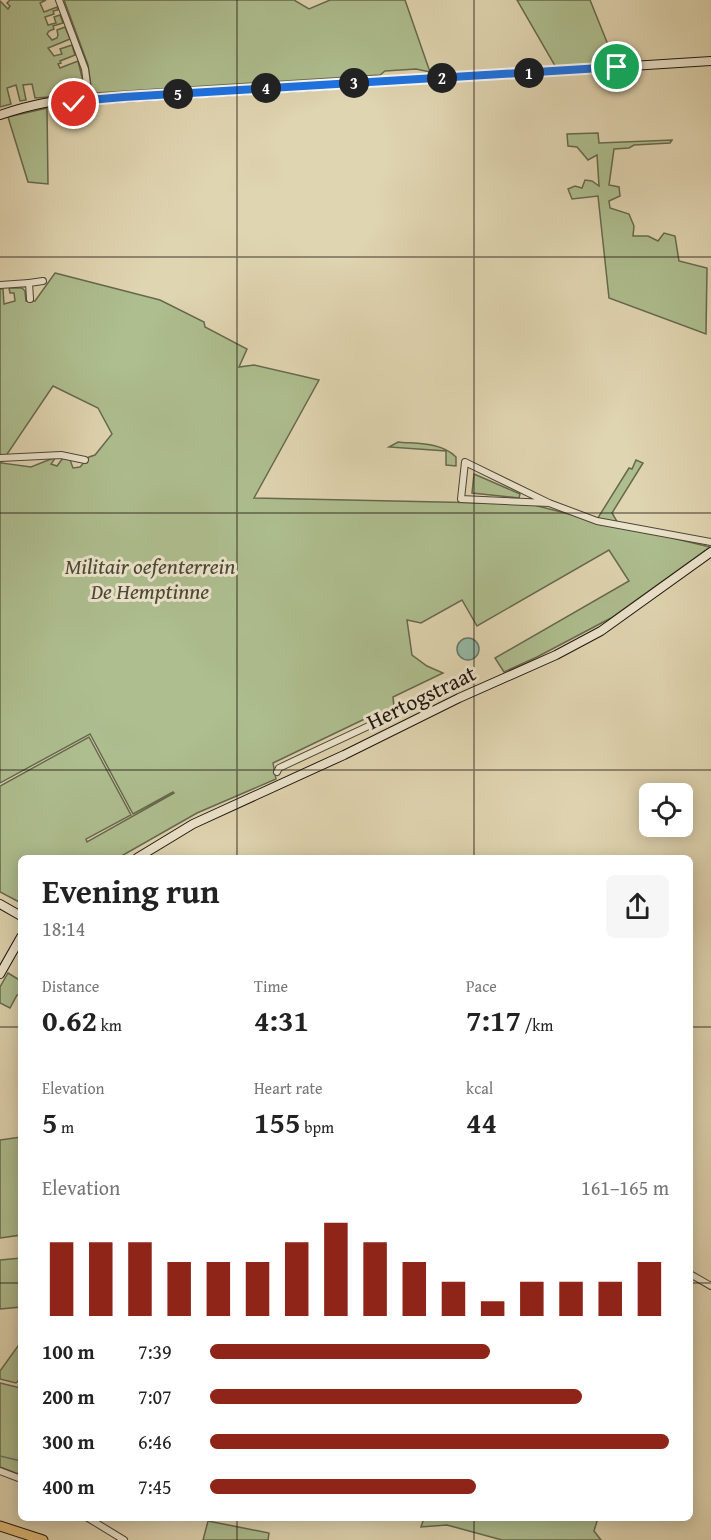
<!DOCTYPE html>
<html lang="en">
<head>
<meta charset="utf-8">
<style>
  body { margin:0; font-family:"Gentium Book Plus",serif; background:#f6f6f6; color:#222; height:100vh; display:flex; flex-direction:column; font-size:22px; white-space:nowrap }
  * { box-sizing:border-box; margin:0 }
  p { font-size:20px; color:#767676 }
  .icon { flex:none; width:33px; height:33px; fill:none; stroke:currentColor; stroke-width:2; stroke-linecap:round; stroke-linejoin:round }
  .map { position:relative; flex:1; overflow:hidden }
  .panel { position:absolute; left:18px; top:855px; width:675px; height:666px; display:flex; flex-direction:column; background:#fff; border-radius:9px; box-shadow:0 3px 15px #0003 }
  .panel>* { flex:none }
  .fabs { position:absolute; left:639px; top:783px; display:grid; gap:12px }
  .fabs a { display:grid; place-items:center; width:54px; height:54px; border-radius:9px; background:#fff; box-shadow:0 3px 15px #0003; font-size:30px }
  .pin { position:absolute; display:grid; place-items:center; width:51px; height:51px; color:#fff; margin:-26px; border:3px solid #fff; border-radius:50%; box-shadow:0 2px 6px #0007 }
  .km { position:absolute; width:30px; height:30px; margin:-15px; border-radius:50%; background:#222; color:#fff; font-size:16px; line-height:30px; text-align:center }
  .round { display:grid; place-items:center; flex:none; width:63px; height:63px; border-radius:9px; background:#f6f6f6 }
  .overview { display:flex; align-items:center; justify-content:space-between; height:102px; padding:0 24px }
  h1 { font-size:33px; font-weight:700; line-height:45px }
  .stats { display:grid; grid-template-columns:repeat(3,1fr); gap:9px; height:102px; padding:6px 24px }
  .stats div { display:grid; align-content:center }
  .stats b { font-size:30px; font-weight:700 }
  .stats small { font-size:16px; font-weight:400 }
  .stats p { font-size:16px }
  .chart { height:168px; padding:12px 24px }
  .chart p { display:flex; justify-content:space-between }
  .chart svg { width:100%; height:108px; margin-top:6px; stroke:#8f2418; stroke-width:6 }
  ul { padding:0 24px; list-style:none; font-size:20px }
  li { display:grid; grid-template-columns:96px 72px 1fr; align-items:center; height:45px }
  li i { height:15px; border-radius:8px; background:#8f2418 }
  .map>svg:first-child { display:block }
  .green { fill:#aebe8f; stroke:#66694e; stroke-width:1.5; fill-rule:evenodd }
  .water { fill:#95b9a6; stroke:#667769; stroke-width:1.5 }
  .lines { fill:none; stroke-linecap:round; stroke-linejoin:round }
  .stream { stroke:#667769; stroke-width:1.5 }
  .street-casing { stroke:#4f4437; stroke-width:8 }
  .secondary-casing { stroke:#1f140e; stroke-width:10 }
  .primary-casing { stroke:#1f140e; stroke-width:11 }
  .street { stroke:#ebe4cc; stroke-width:6 }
  .secondary { stroke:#ebe4cc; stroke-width:8 }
  .primary { stroke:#e0ba78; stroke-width:9 }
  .route-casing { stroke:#fff; stroke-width:12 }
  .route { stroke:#1a73e8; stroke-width:8 }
  .grid { fill:none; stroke:#1f140e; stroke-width:1.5; stroke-opacity:0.55 }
  .labels { text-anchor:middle; stroke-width:6; stroke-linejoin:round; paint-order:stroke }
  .park-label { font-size:22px; font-style:italic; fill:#4a4735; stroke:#ebe4cc }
  .street-label { font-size:22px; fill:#1f140e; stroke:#ebe4cc }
</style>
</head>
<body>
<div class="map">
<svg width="711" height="1540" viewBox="0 0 711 1540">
  <rect width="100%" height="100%" fill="#e0d5b1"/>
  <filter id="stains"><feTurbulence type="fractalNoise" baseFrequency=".00333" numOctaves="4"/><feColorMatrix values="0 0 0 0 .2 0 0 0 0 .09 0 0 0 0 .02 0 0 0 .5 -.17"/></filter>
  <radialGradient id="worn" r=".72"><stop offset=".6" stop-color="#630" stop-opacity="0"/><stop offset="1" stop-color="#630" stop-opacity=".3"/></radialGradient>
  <g class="green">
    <polygon points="10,0 46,0 40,3 44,12 57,7 58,10 53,11 54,14 45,17 48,25 56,23 54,17 60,15 63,23 53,26 54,29 49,31 47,34 52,40 57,38 58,35 57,30 65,27 70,39 48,48 54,56 62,54 60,49 72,45 75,55 60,61 61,63 58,64 60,68 78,61 83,81 79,95 35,98 32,84 23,85 26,100 20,101 16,85 7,88 11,104 0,107 0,1 8,9 10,6 7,3"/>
    <polygon points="64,0 294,0 309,9 330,0 405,0 430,72 416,69 385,71 380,75 96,93 91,86 88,65"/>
    <polygon points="517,0 590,0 617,67 558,71"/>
    <polygon points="47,108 48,184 28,182 8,117"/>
    <polygon points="598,133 599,143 672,140 670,143 634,145 629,148 614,149 609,185 619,187 620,196 609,201 610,208 629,214 634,226 633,236 648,236 658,241 664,233 675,236 679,261 707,268 706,334 609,298 598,196 572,199 568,189 575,186 582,188 585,180 592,181 599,186 597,155 588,160 577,147 568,146 567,134"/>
    <path d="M 55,273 L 160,300 L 204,322 L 205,327 L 247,349 L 239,367 L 254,365 L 319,380 L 254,498 L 530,504 L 596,521 L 629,468 L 632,469 L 636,460 L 643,463 L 612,513 L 619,525 L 710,547 L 611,618 L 537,657 L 504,672 L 495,658 L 629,581 L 609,550 L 477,626 L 462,600 L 421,623 L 407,620 L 412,655 L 427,666 L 443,673 L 393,697 L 394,707 L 375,714 L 273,763 L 276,779 L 197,813 L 118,858 L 21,858 L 21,903 L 0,892 L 0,786 L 89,737 L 131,815 L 86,839 L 87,842 L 174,793 L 173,792 L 133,814 L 90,734 L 0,783 L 0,289 L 3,289 L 4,304 L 15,301 L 14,293 L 10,293 L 9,288 L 22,288 L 25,291 L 26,301 L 35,301 ZM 53,386 L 98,408 L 112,434 L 95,455 L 89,457 L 80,467 L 73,468 L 69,457 L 63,458 L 57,466 L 51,464 L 56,457 L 31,467 L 1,463 Z"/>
    <path d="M 398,442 C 418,444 441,442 456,457 L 456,466 L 446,465 L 446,451 L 389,447 Z"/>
    <polygon points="474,474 520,494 519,498 472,493"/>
    <polygon points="8,973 21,981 21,995 17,995 10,1008 0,1003 0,987"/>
    <polygon points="21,1137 21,1235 0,1238 0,1140"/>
    <polygon points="21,1258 21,1307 0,1309 0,1260"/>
    <polygon points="18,1346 21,1348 21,1378 16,1383 0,1379 0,1371"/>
    <polygon points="0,1383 21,1388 21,1475 0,1467"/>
    <polygon points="424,1518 598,1518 594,1531 601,1540 502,1540 447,1525 421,1527"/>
    <polygon points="208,1521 269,1533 268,1540 203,1540"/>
  </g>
  <circle class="water" cx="468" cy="649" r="11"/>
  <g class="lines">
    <polyline class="stream" points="0,1456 21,1461"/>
    <g class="street-casing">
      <g id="street">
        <polyline points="59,0 85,69 89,100"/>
        <polyline points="29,283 43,281"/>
        <polyline points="0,285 29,283 30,299"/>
        <polyline points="0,458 61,455 85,460"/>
        <polyline points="549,503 461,499 465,462 549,503 597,521 711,542"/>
        <polyline points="277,772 279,768 456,685"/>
        <polyline points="690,1274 711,1286"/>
        <polyline points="0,1471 21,1479"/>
        <polyline points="88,1518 124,1540"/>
      </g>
    </g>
    <g class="secondary-casing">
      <g id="secondary">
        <path d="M 0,115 C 26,106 63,97 89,100 L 711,61"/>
        <polyline points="137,858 193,824 344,755 459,698 556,655 601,631 711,552"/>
        <polyline points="0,904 21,916"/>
        <polyline points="0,974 21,937"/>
      </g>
    </g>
    <g class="primary-casing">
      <polyline id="primary" points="0,1526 43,1540"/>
    </g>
    <use href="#street" class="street"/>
    <use href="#secondary" class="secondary"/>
    <use href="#primary" class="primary"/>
  </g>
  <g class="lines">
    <g class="route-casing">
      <polyline id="route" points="74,104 89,100 124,97 617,67"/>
    </g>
    <use href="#route" class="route"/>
  </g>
  <path class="grid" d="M 237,0 L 237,858M 474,0 L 474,858M 0,257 L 711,257M 0,513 L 711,513M 0,770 L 711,770M 0,1027 L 21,1027M 690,1027 L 711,1027M 0,1283 L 21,1283M 690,1283 L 711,1283M 237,1518 L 237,1540M 474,1518 L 474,1540"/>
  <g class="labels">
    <g class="park-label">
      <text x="150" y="574">Militair oefenterrein<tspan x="150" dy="25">De Hemptinne</tspan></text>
    </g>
    <g class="street-label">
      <text transform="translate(421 697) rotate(-26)" y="8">Hertogstraat</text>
    </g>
  </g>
  <rect width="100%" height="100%" filter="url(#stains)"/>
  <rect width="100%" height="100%" fill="url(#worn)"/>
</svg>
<div class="fabs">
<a><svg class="icon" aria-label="locate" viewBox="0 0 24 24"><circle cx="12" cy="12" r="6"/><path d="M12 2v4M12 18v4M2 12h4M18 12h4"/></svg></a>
</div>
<div class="pin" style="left:617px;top:67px;background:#1e9e55"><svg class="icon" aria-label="arrive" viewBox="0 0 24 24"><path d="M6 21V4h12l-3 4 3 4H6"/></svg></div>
<div class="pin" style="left:74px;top:104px;background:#d93025"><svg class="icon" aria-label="check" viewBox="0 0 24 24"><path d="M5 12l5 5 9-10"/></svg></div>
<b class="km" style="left:529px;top:73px">1</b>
<b class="km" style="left:442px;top:78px">2</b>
<b class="km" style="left:354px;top:83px">3</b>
<b class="km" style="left:266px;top:88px">4</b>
<b class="km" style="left:178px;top:94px">5</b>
<section class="panel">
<div class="overview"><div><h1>Evening run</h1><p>18:14</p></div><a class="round"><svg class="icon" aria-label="share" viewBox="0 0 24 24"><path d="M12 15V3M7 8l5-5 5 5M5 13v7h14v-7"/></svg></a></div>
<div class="stats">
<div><p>Distance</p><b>0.62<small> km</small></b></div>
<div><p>Time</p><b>4:31</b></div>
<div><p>Pace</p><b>7:17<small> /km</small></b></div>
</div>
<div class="stats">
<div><p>Elevation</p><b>5<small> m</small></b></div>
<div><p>Heart rate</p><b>155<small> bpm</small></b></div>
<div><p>kcal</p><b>44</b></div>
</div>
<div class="chart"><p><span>Elevation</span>161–165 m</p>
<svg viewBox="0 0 160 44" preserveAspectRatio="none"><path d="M5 44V14M15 44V14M25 44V14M35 44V22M45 44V22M55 44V22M65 44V14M75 44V6M85 44V14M95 44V22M105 44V30M115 44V38M125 44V30M135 44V30M145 44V30M155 44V22"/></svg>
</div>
<ul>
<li><b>100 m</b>7:39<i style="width:61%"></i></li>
<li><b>200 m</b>7:07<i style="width:81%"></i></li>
<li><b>300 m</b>6:46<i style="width:100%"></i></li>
<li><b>400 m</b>7:45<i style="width:58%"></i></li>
</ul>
</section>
</div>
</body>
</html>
